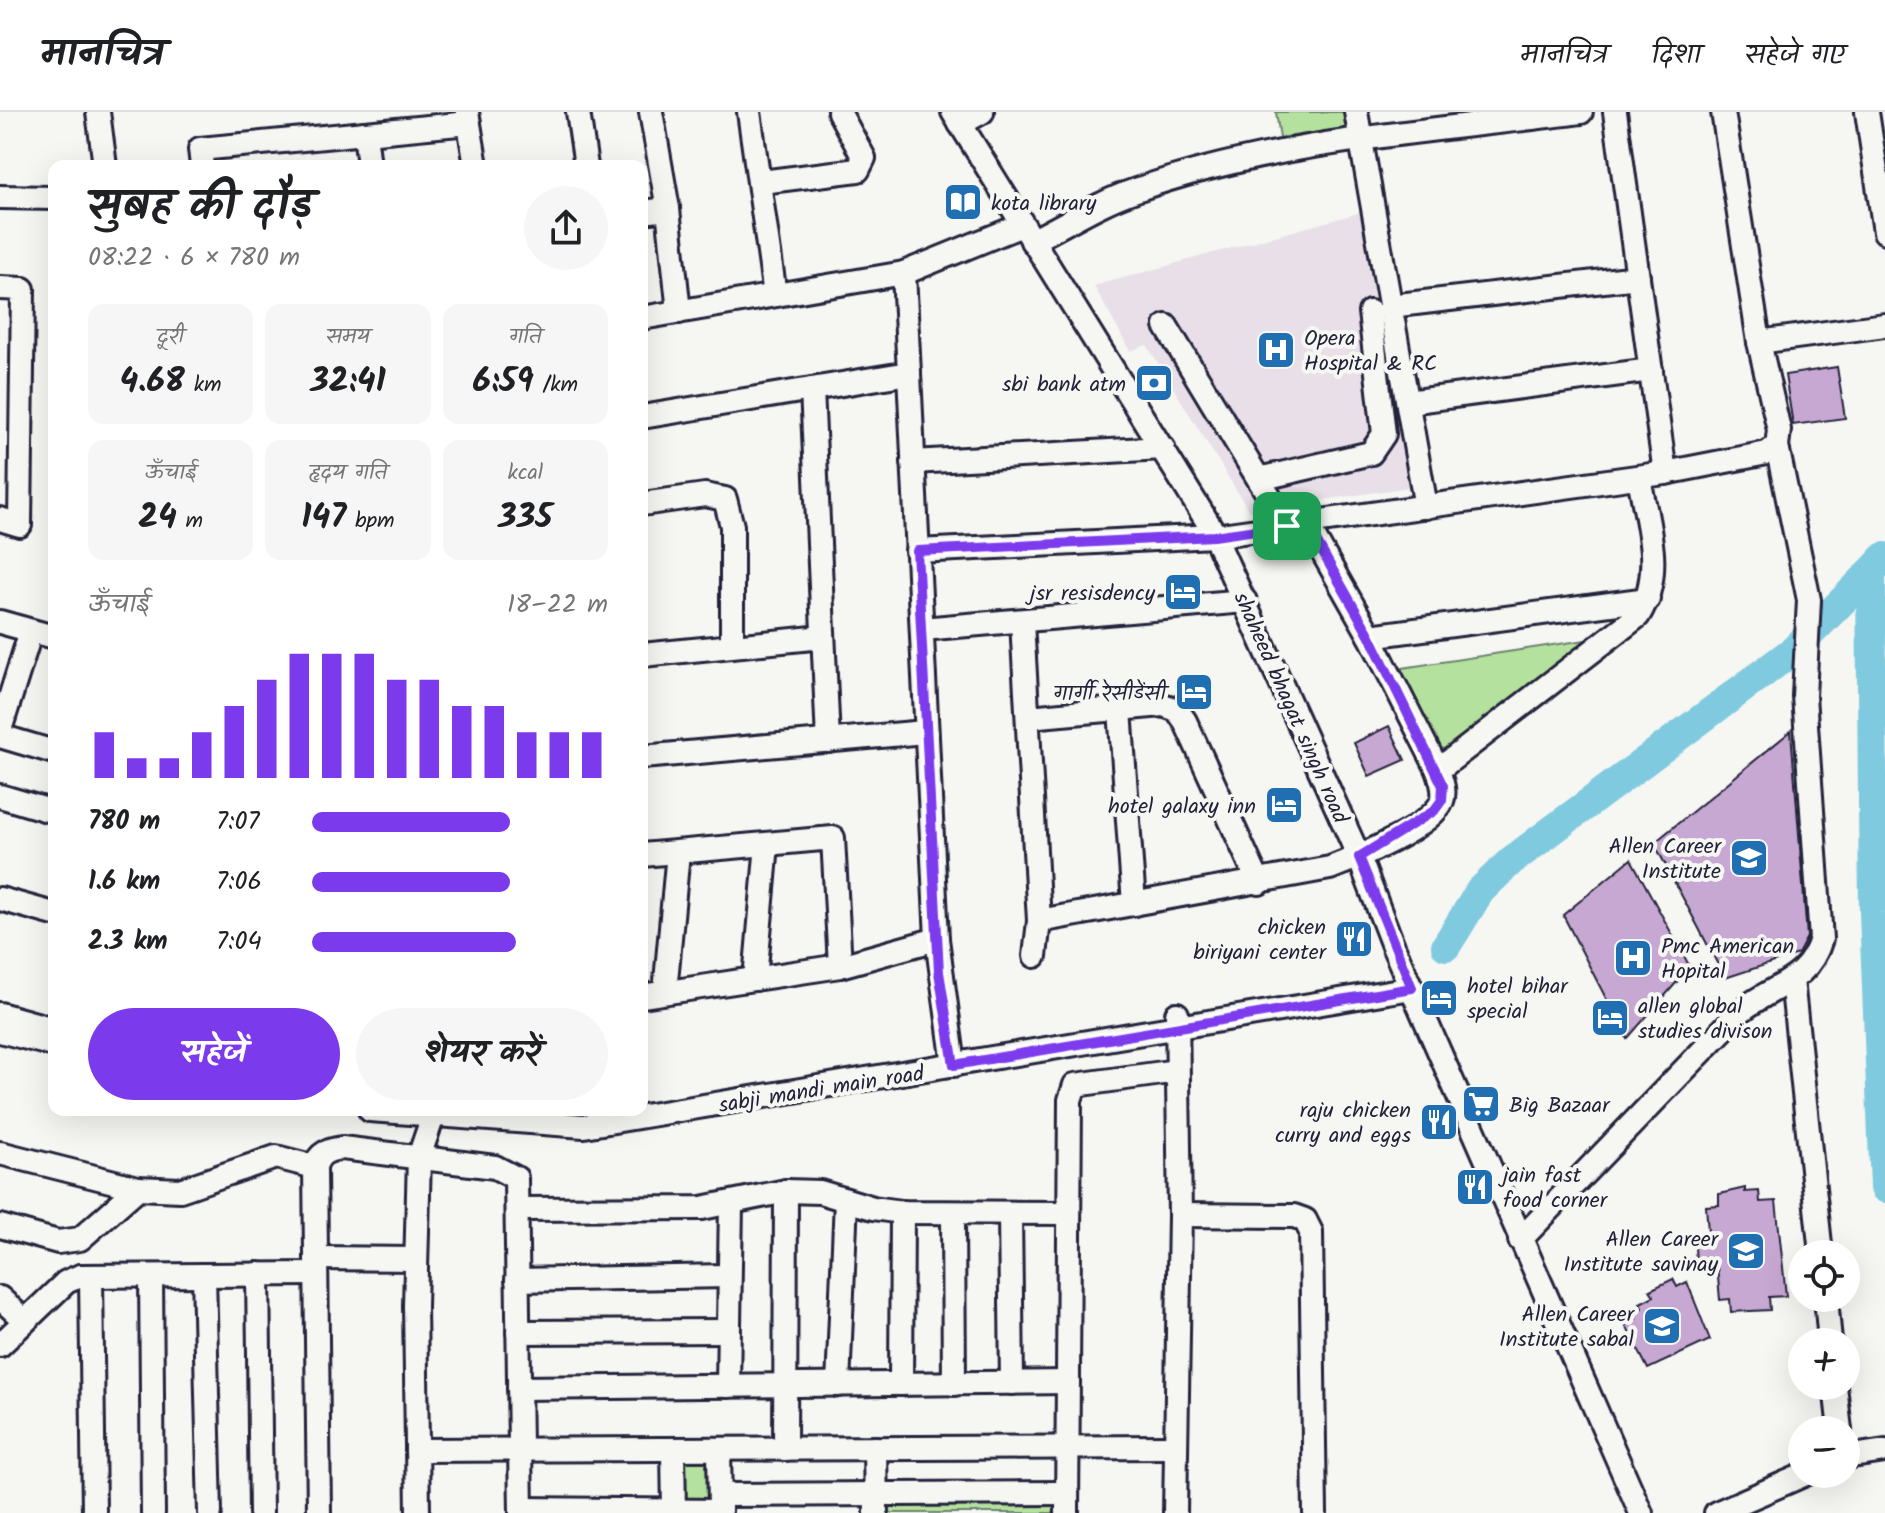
<!DOCTYPE html>
<html lang="hi">
<head>
<meta charset="utf-8">
<style>
  body { margin:0; font-family:Kalam,"Playpen Sans Deva",sans-serif; background:#f6f6f6; color:#202124; height:100vh; display:flex; flex-direction:column; font-size:30px; white-space:nowrap }
  * { box-sizing:border-box; margin:0 }
  p { font-size:26px; color:#757577 }
  .icon { flex:none; width:44px; height:44px; fill:none; stroke:currentColor; stroke-width:2; stroke-linecap:round; stroke-linejoin:round }
  .map { position:relative; flex:1; overflow:hidden }
  .side { position:absolute; left:48px; top:48px; width:600px; height:956px; display:flex; flex-direction:column; background:#fff; border-radius:16px; box-shadow:0 8px 32px #0002 }
  .side>* { flex:none }
  .buttons { position:absolute; left:1788px; top:1128px; display:grid; gap:16px }
  .buttons a { display:grid; place-items:center; width:72px; height:72px; border-radius:50%; background:#fff; box-shadow:0 8px 32px #0002; font-size:40px }
  .pin { position:absolute; display:grid; place-items:center; width:68px; height:68px; color:#fff; margin:-34px; border-radius:16px; box-shadow:0 4px 12px #0006 }
  .round { display:grid; place-items:center; flex:none; width:84px; height:84px; border-radius:42px; background:#f6f6f6 }
  .summary { display:flex; align-items:center; justify-content:space-between; height:136px; padding:0 40px }
  h1 { font-size:44px; font-weight:700; line-height:60px }
  .figures { display:grid; grid-template-columns:repeat(3,1fr); gap:12px; height:136px; padding:8px 40px }
  .figures div { display:grid; align-content:center; border-radius:16px; background:#f6f6f6; text-align:center }
  .figures b { font-size:34px; font-weight:700 }
  .figures small { font-size:22px; font-weight:400 }
  .figures p { font-size:22px }
  .chart { height:224px; padding:16px 40px }
  .chart p { display:flex; justify-content:space-between }
  .chart svg { width:100%; height:144px; margin-top:8px; stroke:#7c3aed; stroke-width:6 }
  .action { display:flex; gap:16px; margin-top:auto; padding:16px 40px }
  .action a { flex:1; height:92px; border-radius:48px; background:#7c3aed; color:#fff; font-size:32px; font-weight:700; line-height:92px; text-align:center }
  .action a+a { background:#f6f6f6; color:#202124 }
  ul { padding:0 40px; list-style:none; font-size:26px }
  li { display:grid; grid-template-columns:128px 96px 1fr; align-items:center; height:60px }
  li i { height:20px; border-radius:10px; background:#7c3aed }
  header { display:flex; align-items:center; gap:48px; box-sizing:border-box; height:112px; padding:0 40px; background:#fff; border-bottom:2px solid #e0e0e0 }
  header strong { font-size:38px }
  nav { display:flex; gap:44px; margin-inline-start:auto; font-size:28px }
  .map>svg:first-child { display:block }
  .built { fill:#e8dfe9 }
  .green { fill:#b5e19f; stroke:#6c826d; stroke-width:2 }
  .lines { fill:none; stroke-linecap:round; stroke-linejoin:round }
  .river { stroke:#80cae0; stroke-width:30 }
  .building { fill:#c7a8d3; stroke:#22223b; stroke-width:2 }
  .minor-casing { stroke:#22223b; stroke-width:28 }
  .minor { stroke:#f6f6f2; stroke-width:22 }
  .route-casing { stroke:#fff; stroke-width:16 }
  .route { stroke:#7c3aed; stroke-width:10 }
  .labels { text-anchor:middle; stroke-width:8; stroke-linejoin:round; paint-order:stroke }
  .poi-label { font-size:22px; fill:#22223b; stroke:#f6f6f2; text-anchor:end }
  .street-label { font-size:22px; fill:#22223b; stroke:#f6f6f2 }
</style>
</head>
<body>
<header>
<strong>मानचित्र</strong>
<nav><a>मानचित्र</a><a>दिशा</a><a>सहेजे गए</a></nav>
</header>
<div class="map">
<svg width="1885" height="1401" viewBox="0 0 1885 1401">
  <rect width="100%" height="100%" fill="#f6f6f2"/>
  <filter id="ink" filterUnits="userSpaceOnUse"><feTurbulence type="fractalNoise" baseFrequency=".0125" numOctaves="2"/><feDisplacementMap in="SourceGraphic" scale="16" xChannelSelector="R" yChannelSelector="G"/><feConvolveMatrix kernelMatrix="1 2 1 2 8 2 1 2 1" color-interpolation-filters="sRGB"/></filter>
  <g filter="url(#ink)">
    <polygon class="built" points="1362,100 1410,375 1249,399 1147,233 1130,239 1094,174"/>
    <g class="green">
      <polygon points="1276,0 1344,0 1346,16 1280,26"/>
      <polygon points="1599,526 1434,649 1389,558"/>
      <rect x="679" y="1350" width="35" height="51"/>
      <polygon points="1058,1392 1057,1401 886,1401 885,1395"/>
    </g>
    <g class="lines">
      <g class="river">
        <polyline points="1885,445 1871,460 1874,801 1885,1076"/>
        <polyline points="1446,834 1480,779 1511,749 1794,538 1871,460"/>
      </g>
    </g>
    <g class="building">
      <polygon points="1837,255 1845,306 1793,313 1785,263"/>
      <polygon points="1389,614 1405,648 1369,664 1354,631"/>
      <polygon points="1791,619 1807,825 1798,842 1725,866 1654,731"/>
      <polygon points="1631,747 1690,855 1627,927 1563,803"/>
      <polygon points="1745,1076 1745,1080 1759,1079 1760,1090 1776,1089 1786,1184 1769,1185 1770,1198 1731,1200 1730,1187 1720,1188 1717,1154 1696,1155 1695,1133 1709,1132 1706,1094 1719,1093 1719,1082"/>
      <polygon points="1673,1167 1677,1175 1687,1170 1710,1228 1648,1257 1625,1212 1636,1207 1633,1200 1642,1196 1640,1191 1654,1184 1650,1178"/>
    </g>
    <g class="lines">
      <g class="minor-casing">
        <g id="minor">
          <polyline points="98,0 105,54"/>
          <polyline points="467,0 476,54"/>
          <polyline points="578,0 586,54"/>
          <polyline points="651,0 668,97 679,200"/>
          <polyline points="749,0 775,183"/>
          <polyline points="953,0 1210,414 1359,745 1393,834 1641,1401"/>
          <polyline points="1356,0 1426,395"/>
          <polyline points="1615,0 1665,361"/>
          <polyline points="1867,0 1885,120"/>
          <polyline points="960,12 982,0"/>
          <polyline points="365,21 369,54"/>
          <polyline points="202,54 200,37 469,11"/>
          <polyline points="761,70 858,58 864,46 839,0"/>
          <polyline points="0,85 54,86"/>
          <polyline points="642,100 668,97"/>
          <path d="M 1032,129 C 1066,112 1100,90 1136,78 C 1278,28 1433,19 1581,0"/>
          <polyline points="904,161 937,827 954,953"/>
          <polyline points="0,176 23,177 20,413 0,407"/>
          <polyline points="1390,194 1638,165"/>
          <polyline points="642,206 904,161 1022,113"/>
          <polyline points="1166,214 1287,414"/>
          <polyline points="1759,230 1885,213"/>
          <polyline points="812,277 828,629"/>
          <polyline points="1408,290 1651,258"/>
          <polyline points="642,305 909,261"/>
          <polyline points="913,350 1163,336"/>
          <polyline points="1259,367 1371,341 1384,322 1370,200"/>
          <polyline points="642,392 705,383 725,387 732,414 732,533"/>
          <polyline points="917,439 1214,424 1665,361 1767,341 1777,334 1779,318 1759,230 1723,0"/>
          <polyline points="0,510 54,525"/>
          <polyline points="1022,510 1039,809 1035,844"/>
          <polyline points="922,517 1245,489"/>
          <polyline points="1370,524 1648,487"/>
          <polyline points="642,543 823,525"/>
          <polyline points="1120,598 1134,792"/>
          <polyline points="1028,605 1163,593 1177,598 1185,609 1259,771"/>
          <polyline points="0,618 31,519"/>
          <polyline points="0,624 54,640"/>
          <polyline points="642,645 925,620"/>
          <path d="M 1438,658 L 1638,504 C 1665,460 1647,413 1639,365"/>
          <polyline points="0,684 54,700"/>
          <polyline points="642,743 833,726 840,854"/>
          <polyline points="0,787 54,802"/>
          <path d="M 1039,809 L 1330,756 C 1356,746 1432,715 1442,689 C 1446,679 1441,668 1438,658 L 1370,524 L 1306,411"/>
          <polyline points="755,867 767,732"/>
          <polyline points="1792,868 1821,1142"/>
          <polyline points="665,880 678,740"/>
          <polyline points="642,884 840,854 937,827"/>
          <polyline points="0,902 54,917"/>
          <polyline points="0,919 54,933"/>
          <polyline points="370,998 584,1014 1412,876"/>
          <polyline points="0,1041 138,1076"/>
          <polyline points="519,1097 702,1096 786,1079 820,1080 873,1096 902,1100 1069,1101"/>
          <polyline points="1010,1102 1012,1271"/>
          <polyline points="953,1103 954,1272"/>
          <polyline points="1180,1103 1294,1104 1305,1108 1311,1120 1315,1401"/>
          <polyline points="0,1114 58,1130 80,1127 138,1076 180,1078 276,1045 315,1055"/>
          <path d="M 1520,1128 L 1741,899 C 1774,872 1808,871 1821,827 L 1804,584 L 1809,488 L 1777,334"/>
          <polyline points="316,1146 416,1147"/>
          <polyline points="258,1162 261,1401"/>
          <polyline points="204,1163 210,1401"/>
          <polyline points="91,1164 94,1401"/>
          <polyline points="151,1164 153,1401"/>
          <polyline points="517,1168 727,1164"/>
          <polyline points="0,1186 25,1209"/>
          <polyline points="1826,1186 1830,1230"/>
          <polyline points="518,1220 728,1219"/>
          <polyline points="0,1233 66,1170 80,1164 316,1162"/>
          <polyline points="901,1272 902,1100"/>
          <polyline points="838,1273 846,1088"/>
          <polyline points="728,1274 731,1092"/>
          <polyline points="1835,1274 1840,1318"/>
          <polyline points="519,1276 1068,1270"/>
          <polyline points="875,1336 876,1401"/>
          <polyline points="673,1337 674,1401"/>
          <polyline points="719,1337 720,1396"/>
          <polyline points="785,1337 786,1079"/>
          <polyline points="417,1338 1175,1335"/>
          <polyline points="1846,1345 1885,1339"/>
          <polyline points="720,1383 1067,1381"/>
          <polyline points="521,1397 720,1399"/>
          <path d="M 319,1401 L 315,1055 C 319,1040 329,1038 342,1036 L 495,1055 L 516,1066 L 521,1401"/>
          <polyline points="418,1401 415,1194 419,1045 435,998"/>
          <polyline points="1067,1401 1070,988 1075,973 1177,959"/>
          <polyline points="1175,1401 1180,1103 1177,902"/>
          <polyline points="1716,1401 1806,1362"/>
        </g>
      </g>
      <use href="#minor" class="minor"/>
    </g>
  </g>
  <g class="lines" filter="url(#ink)">
    <g class="route-casing">
      <polygon id="route" points="1306,411 1370,524 1443,674 1442,688 1434,699 1359,745 1412,876 954,953 939,860 917,439 1214,424"/>
    </g>
    <use href="#route" class="route"/>
  </g>
  <defs>
    <g id="library-square" transform="scale(2)"><rect x="-9" y="-9" width="18" height="18" rx="4" fill="#1f6fb2" stroke="#f6f6f2"/><path d="M-6-4Q-3-5.5-.7-3.5V5Q-3 3-6 4ZM6-4Q3-5.5 .7-3.5V5Q3 3 6 4Z" fill="#fff"/></g>
    <g id="hospital-square" transform="scale(2)"><rect x="-9" y="-9" width="18" height="18" rx="4" fill="#1f6fb2" stroke="#f6f6f2"/><path d="M-5-5h3v3.5h4V-5h3V5h-3V1.5h-4V5h-3Z" fill="#fff"/></g>
    <g id="bank-square" transform="scale(2)"><rect x="-9" y="-9" width="18" height="18" rx="4" fill="#1f6fb2" stroke="#f6f6f2"/><path d="M-6-4H6V4H-6ZM0-2.3a2.3 2.3 0 1 0 0 4.6a2.3 2.3 0 1 0 0-4.6Z" fill="#fff"/></g>
    <g id="hotel-square" transform="scale(2)"><rect x="-9" y="-9" width="18" height="18" rx="4" fill="#1f6fb2" stroke="#f6f6f2"/><path d="M-6-4.5h1.5V1H6V5H4.5V3h-9V5H-6ZM-4 0a1.8 1.8 0 1 1 3.6 0ZM.5 0V-2.5h3Q6-2.5 6 0Z" fill="#fff"/></g>
    <g id="university-square" transform="scale(2)"><rect x="-9" y="-9" width="18" height="18" rx="4" fill="#1f6fb2" stroke="#f6f6f2"/><path d="M0-5L7-2L0 1L-7-2ZM-4 1L0 2.5L4 1V4Q0 6-4 4Z" fill="#fff"/></g>
    <g id="restaurant-square" transform="scale(2)"><rect x="-9" y="-9" width="18" height="18" rx="4" fill="#1f6fb2" stroke="#f6f6f2"/><path d="M-5-6h1v4h1v-4h1v4h1v-4h1v5L-1.5 .5V6h-2V.5L-5-1ZM5-6V6H3V1.5H1.5Q1.5-4 5-6Z" fill="#fff"/></g>
    <g id="supermarket-square" transform="scale(2)"><rect x="-9" y="-9" width="18" height="18" rx="4" fill="#1f6fb2" stroke="#f6f6f2"/><path d="M-6-5.5h2.5l.6 2H6L4.5 2H-2.5L-4.4-4H-6ZM-1.5 3.2a1.3 1.3 0 1 0 .1 0ZM3 3.2a1.3 1.3 0 1 0 .1 0Z" fill="#fff"/></g>
  </defs>
  <g fill-rule="evenodd">
    <use href="#library-square" x="963" y="90"/>
    <use href="#hospital-square" x="1276" y="238"/>
    <use href="#bank-square" x="1154" y="271"/>
    <use href="#hotel-square" x="1183" y="480"/>
    <use href="#hotel-square" x="1194" y="580"/>
    <use href="#hotel-square" x="1284" y="693"/>
    <use href="#university-square" x="1749" y="746"/>
    <use href="#restaurant-square" x="1354" y="827"/>
    <use href="#hospital-square" x="1633" y="846"/>
    <use href="#hotel-square" x="1439" y="886"/>
    <use href="#hotel-square" x="1610" y="906"/>
    <use href="#supermarket-square" x="1481" y="992"/>
    <use href="#restaurant-square" x="1439" y="1010"/>
    <use href="#restaurant-square" x="1475" y="1075"/>
    <use href="#university-square" x="1746" y="1139"/>
    <use href="#university-square" x="1662" y="1214"/>
  </g>
  <g class="labels">
    <g class="poi-label">
      <text x="991" y="98" text-anchor="start">kota library</text>
      <text x="1304" y="233" text-anchor="start">Opera<tspan x="1304" dy="25">Hospital &amp; RC</tspan></text>
      <text x="1126" y="279">sbi bank atm</text>
      <text x="1155" y="488">jsr resisdency</text>
      <text x="1166" y="588">गार्गी रेसीडेंसी</text>
      <text x="1256" y="701">hotel galaxy inn</text>
      <text x="1721" y="741">Allen Career<tspan x="1721" dy="25">Institute</tspan></text>
      <text x="1326" y="822">chicken<tspan x="1326" dy="25">biriyani center</tspan></text>
      <text x="1661" y="841" text-anchor="start">Pmc American<tspan x="1661" dy="25">Hopital</tspan></text>
      <text x="1467" y="881" text-anchor="start">hotel bihar<tspan x="1467" dy="25">special</tspan></text>
      <text x="1638" y="901" text-anchor="start">allen global<tspan x="1638" dy="25">studies divison</tspan></text>
      <text x="1509" y="1000" text-anchor="start">Big Bazaar</text>
      <text x="1411" y="1005">raju chicken<tspan x="1411" dy="25">curry and eggs</tspan></text>
      <text x="1503" y="1070" text-anchor="start">jain fast<tspan x="1503" dy="25">food corner</tspan></text>
      <text x="1718" y="1134">Allen Career<tspan x="1718" dy="25">Institute savinay</tspan></text>
      <text x="1634" y="1209">Allen Career<tspan x="1634" dy="25">Institute sabal</tspan></text>
    </g>
    <g class="street-label">
      <text transform="translate(1292 595) rotate(66)" y="8">shaheed bhagat singh road</text>
      <text transform="translate(821 976) rotate(-9)" y="8">sabji mandi main road</text>
    </g>
  </g>
</svg>
<div class="buttons">
<a><svg class="icon" aria-label="locate" viewBox="0 0 24 24"><circle cx="12" cy="12" r="6"/><path d="M12 2v4M12 18v4M2 12h4M18 12h4"/></svg></a>
<a>+</a>
<a>−</a>
</div>
<div class="pin" style="left:1287px;top:414px;background:#1e9e55"><svg class="icon" aria-label="arrive" viewBox="0 0 24 24"><path d="M6 21V4h12l-3 4 3 4H6"/></svg></div>
<section class="side">
<div class="summary"><div><h1>सुबह की दौड़</h1><p>08:22 · 6 × 780 m</p></div><a class="round"><svg class="icon" aria-label="share" viewBox="0 0 24 24"><path d="M12 15V3M7 8l5-5 5 5M5 13v7h14v-7"/></svg></a></div>
<div class="figures">
<div><p>दूरी</p><b>4.68<small> km</small></b></div>
<div><p>समय</p><b>32:41</b></div>
<div><p>गति</p><b>6:59<small> /km</small></b></div>
</div>
<div class="figures">
<div><p>ऊँचाई</p><b>24<small> m</small></b></div>
<div><p>हृदय गति</p><b>147<small> bpm</small></b></div>
<div><p>kcal</p><b>335</b></div>
</div>
<div class="chart"><p><span>ऊँचाई</span>18–22 m</p>
<svg viewBox="0 0 160 44" preserveAspectRatio="none"><path d="M5 44V30M15 44V38M25 44V38M35 44V30M45 44V22M55 44V14M65 44V6M75 44V6M85 44V6M95 44V14M105 44V14M115 44V22M125 44V22M135 44V30M145 44V30M155 44V30"/></svg>
</div>
<ul>
<li><b>780 m</b>7:07<i style="width:67%"></i></li>
<li><b>1.6 km</b>7:06<i style="width:67%"></i></li>
<li><b>2.3 km</b>7:04<i style="width:69%"></i></li>
</ul>
<div class="action"><a>सहेजें</a><a>शेयर करें</a></div>
</section>
</div>
</body>
</html>
